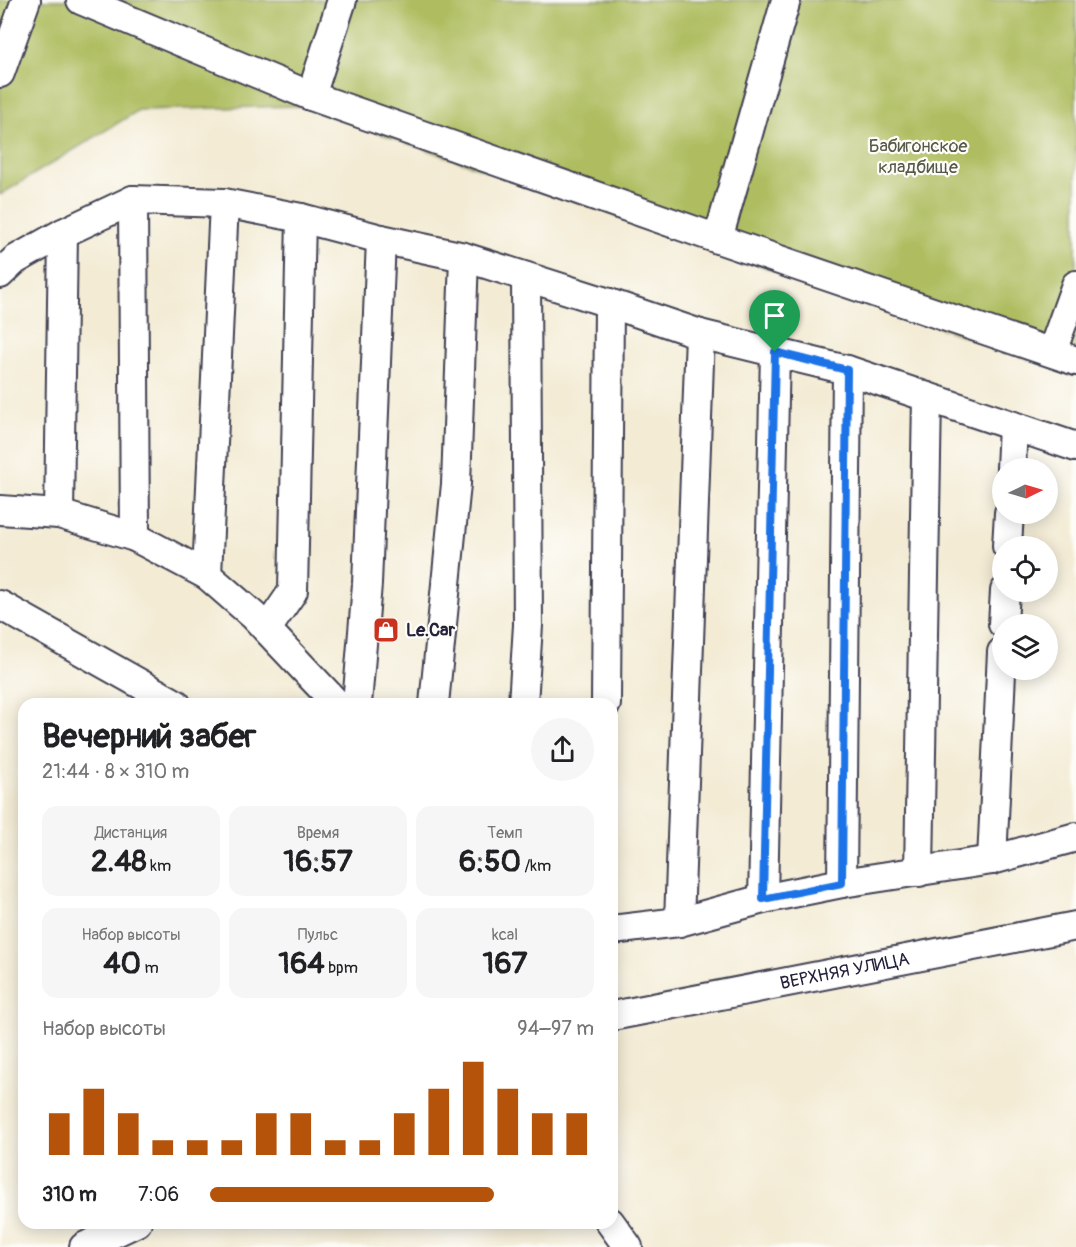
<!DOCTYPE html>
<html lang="ru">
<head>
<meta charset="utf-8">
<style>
  body { margin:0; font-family:Pangolin,sans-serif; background:#f6f6f6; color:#202124; height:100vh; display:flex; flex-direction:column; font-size:22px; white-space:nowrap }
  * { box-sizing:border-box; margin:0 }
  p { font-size:20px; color:#757577 }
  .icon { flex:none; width:33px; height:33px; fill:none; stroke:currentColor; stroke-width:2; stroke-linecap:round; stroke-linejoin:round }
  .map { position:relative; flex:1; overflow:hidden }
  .sheet { position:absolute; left:18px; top:698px; width:600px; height:531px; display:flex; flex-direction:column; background:#fff; border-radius:18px; box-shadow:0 3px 15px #0003 }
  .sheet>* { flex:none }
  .needle { width:39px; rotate:85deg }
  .tools { position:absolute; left:992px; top:458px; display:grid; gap:12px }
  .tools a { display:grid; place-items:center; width:66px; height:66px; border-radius:50%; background:#fff; box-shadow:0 3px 15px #0003; font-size:30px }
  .pin { position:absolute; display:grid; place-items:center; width:51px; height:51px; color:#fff; margin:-62px -26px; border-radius:50% 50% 50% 0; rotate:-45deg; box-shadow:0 0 6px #0007 }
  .pin .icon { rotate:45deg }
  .round { display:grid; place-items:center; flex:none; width:63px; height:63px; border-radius:32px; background:#f6f6f6 }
  .head { display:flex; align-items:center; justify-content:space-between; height:102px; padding:0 24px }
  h1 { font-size:33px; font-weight:700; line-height:45px }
  .metrics { display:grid; grid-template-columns:repeat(3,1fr); gap:9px; height:102px; padding:6px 24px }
  .metrics div { display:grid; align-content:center; border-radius:15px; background:#f6f6f6; text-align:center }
  .metrics b { font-size:30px; font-weight:700 }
  .metrics small { font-size:16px; font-weight:400 }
  .metrics p { font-size:16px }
  .chart { height:168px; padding:12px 24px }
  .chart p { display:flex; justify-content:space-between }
  .chart svg { width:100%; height:108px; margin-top:6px; stroke:#b45309; stroke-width:6 }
  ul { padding:0 24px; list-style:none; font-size:20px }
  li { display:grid; grid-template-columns:96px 72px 1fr; align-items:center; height:45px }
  li i { height:15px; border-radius:8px; background:#b45309 }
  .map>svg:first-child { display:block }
  .green { fill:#afbd60; stroke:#68704e; stroke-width:1.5 }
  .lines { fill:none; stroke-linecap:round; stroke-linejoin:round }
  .minor-casing { stroke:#414052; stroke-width:32 }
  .minor { stroke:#fff; stroke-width:28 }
  .route-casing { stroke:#fff; stroke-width:12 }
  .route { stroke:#1a73e8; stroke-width:8 }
  .labels { text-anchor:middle; stroke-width:4.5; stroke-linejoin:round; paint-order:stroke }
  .park-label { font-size:18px; fill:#535848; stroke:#fdfcf7 }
  .poi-label { font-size:18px; font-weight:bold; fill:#22223b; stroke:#fdfcf7; text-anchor:start }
  .street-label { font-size:18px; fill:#22223b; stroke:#fdfcf7 }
</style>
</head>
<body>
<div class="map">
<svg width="1076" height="1247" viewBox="0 0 1076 1247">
  <rect width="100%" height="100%" fill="#fdfcf7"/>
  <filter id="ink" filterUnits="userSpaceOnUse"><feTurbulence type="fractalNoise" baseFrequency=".0167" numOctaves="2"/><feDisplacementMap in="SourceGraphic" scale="12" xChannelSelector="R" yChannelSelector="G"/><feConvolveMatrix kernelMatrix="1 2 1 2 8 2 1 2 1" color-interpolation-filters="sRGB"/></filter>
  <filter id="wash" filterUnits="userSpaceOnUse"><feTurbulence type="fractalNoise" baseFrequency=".008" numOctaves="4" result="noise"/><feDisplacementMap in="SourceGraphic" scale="24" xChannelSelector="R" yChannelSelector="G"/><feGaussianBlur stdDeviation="1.35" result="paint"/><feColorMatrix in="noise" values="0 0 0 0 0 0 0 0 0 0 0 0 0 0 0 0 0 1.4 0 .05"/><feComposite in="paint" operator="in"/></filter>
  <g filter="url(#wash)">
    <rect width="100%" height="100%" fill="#f3ebd4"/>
    <polygon class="green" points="0,0 1076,0 1076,375 301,106 139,110 0,195"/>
  </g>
  <g filter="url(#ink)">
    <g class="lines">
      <g class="minor-casing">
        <g id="minor">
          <polyline points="81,0 311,96"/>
          <polyline points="342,0 311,96 718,239 1076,361"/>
          <polyline points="0,73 26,0"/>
          <polyline points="133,200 135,537"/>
          <polyline points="718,239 786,0"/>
          <polyline points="0,274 15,260 63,233 133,200 224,203 301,218 381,239 464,257 609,303 700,334 847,370 1076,447"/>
          <polyline points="1052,352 1076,285"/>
          <polyline points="1011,468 1013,426"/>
          <polyline points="0,510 59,514 135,537 207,575 254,616 337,704"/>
          <polyline points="59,514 63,233"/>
          <polyline points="1007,546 1009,513"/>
          <polyline points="207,575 224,203"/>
          <polyline points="0,605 176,704"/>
          <polyline points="1003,624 1005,591"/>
          <polyline points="267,629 293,591 301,218"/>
          <polyline points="357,704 367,584 381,239"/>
          <polyline points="434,704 456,484 464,257"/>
          <polyline points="523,704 528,625 526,277"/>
          <polyline points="606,704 609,303"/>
          <polyline points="992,860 1002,652"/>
          <polyline points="919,872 927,397"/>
          <polyline points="842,883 847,370"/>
          <polyline points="763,899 775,352"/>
          <polyline points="679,922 700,334"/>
          <polyline points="612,930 679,922 763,899 842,883 992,860 1076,837"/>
          <path id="s1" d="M 612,1016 L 1076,926"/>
          <polyline points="610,1222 628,1247"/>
          <polyline points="84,1247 137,1222"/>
        </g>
      </g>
      <use href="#minor" class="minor"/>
    </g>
  </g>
  <g class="lines" filter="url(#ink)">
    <g class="route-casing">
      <polygon id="route" points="775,352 847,370 842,883 763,899"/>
    </g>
    <use href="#route" class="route"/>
  </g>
  <defs>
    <g id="shop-square" transform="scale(1.35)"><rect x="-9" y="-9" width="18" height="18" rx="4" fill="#c8321e" stroke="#fdfcf7"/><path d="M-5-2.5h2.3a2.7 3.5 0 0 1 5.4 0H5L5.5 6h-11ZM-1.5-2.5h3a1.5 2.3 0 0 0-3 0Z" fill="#fff"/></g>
  </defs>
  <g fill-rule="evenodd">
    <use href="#shop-square" x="386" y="630"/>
  </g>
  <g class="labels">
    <g class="park-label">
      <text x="918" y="152">Бабигонское<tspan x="918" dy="21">кладбище</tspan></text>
    </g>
    <g class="poi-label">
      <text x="406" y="636">Le.Car</text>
    </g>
    <g class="street-label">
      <text dy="6" stroke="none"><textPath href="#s1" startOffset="237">ВЕРХНЯЯ УЛИЦА</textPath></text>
    </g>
  </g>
</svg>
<div class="tools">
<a><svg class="needle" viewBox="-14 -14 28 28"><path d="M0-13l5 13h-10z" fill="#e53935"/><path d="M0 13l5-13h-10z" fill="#757577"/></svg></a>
<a><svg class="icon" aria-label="locate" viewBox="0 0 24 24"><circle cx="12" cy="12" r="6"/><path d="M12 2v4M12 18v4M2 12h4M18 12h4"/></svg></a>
<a><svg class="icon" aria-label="layers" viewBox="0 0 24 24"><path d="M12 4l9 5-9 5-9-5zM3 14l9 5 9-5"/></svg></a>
</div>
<div class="pin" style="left:775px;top:352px;background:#1e9e55"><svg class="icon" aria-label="arrive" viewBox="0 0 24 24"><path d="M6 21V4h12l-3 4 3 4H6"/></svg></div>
<section class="sheet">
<div class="head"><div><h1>Вечерний забег</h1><p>21:44 · 8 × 310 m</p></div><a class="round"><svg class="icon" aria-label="share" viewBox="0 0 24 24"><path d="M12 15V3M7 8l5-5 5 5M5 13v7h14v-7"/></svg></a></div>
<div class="metrics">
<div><p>Дистанция</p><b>2.48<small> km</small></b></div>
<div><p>Время</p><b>16:57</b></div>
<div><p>Темп</p><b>6:50<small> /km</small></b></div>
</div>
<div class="metrics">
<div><p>Набор высоты</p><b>40<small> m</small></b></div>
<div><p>Пульс</p><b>164<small> bpm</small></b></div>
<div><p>kcal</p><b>167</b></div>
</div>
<div class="chart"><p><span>Набор высоты</span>94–97 m</p>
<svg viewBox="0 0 160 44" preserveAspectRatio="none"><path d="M5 44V27M15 44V17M25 44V27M35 44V38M45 44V38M55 44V38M65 44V27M75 44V27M85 44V38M95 44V38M105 44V27M115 44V17M125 44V6M135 44V17M145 44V27M155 44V27"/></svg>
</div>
<ul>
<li><b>310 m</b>7:06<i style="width:74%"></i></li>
</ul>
</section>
</div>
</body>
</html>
